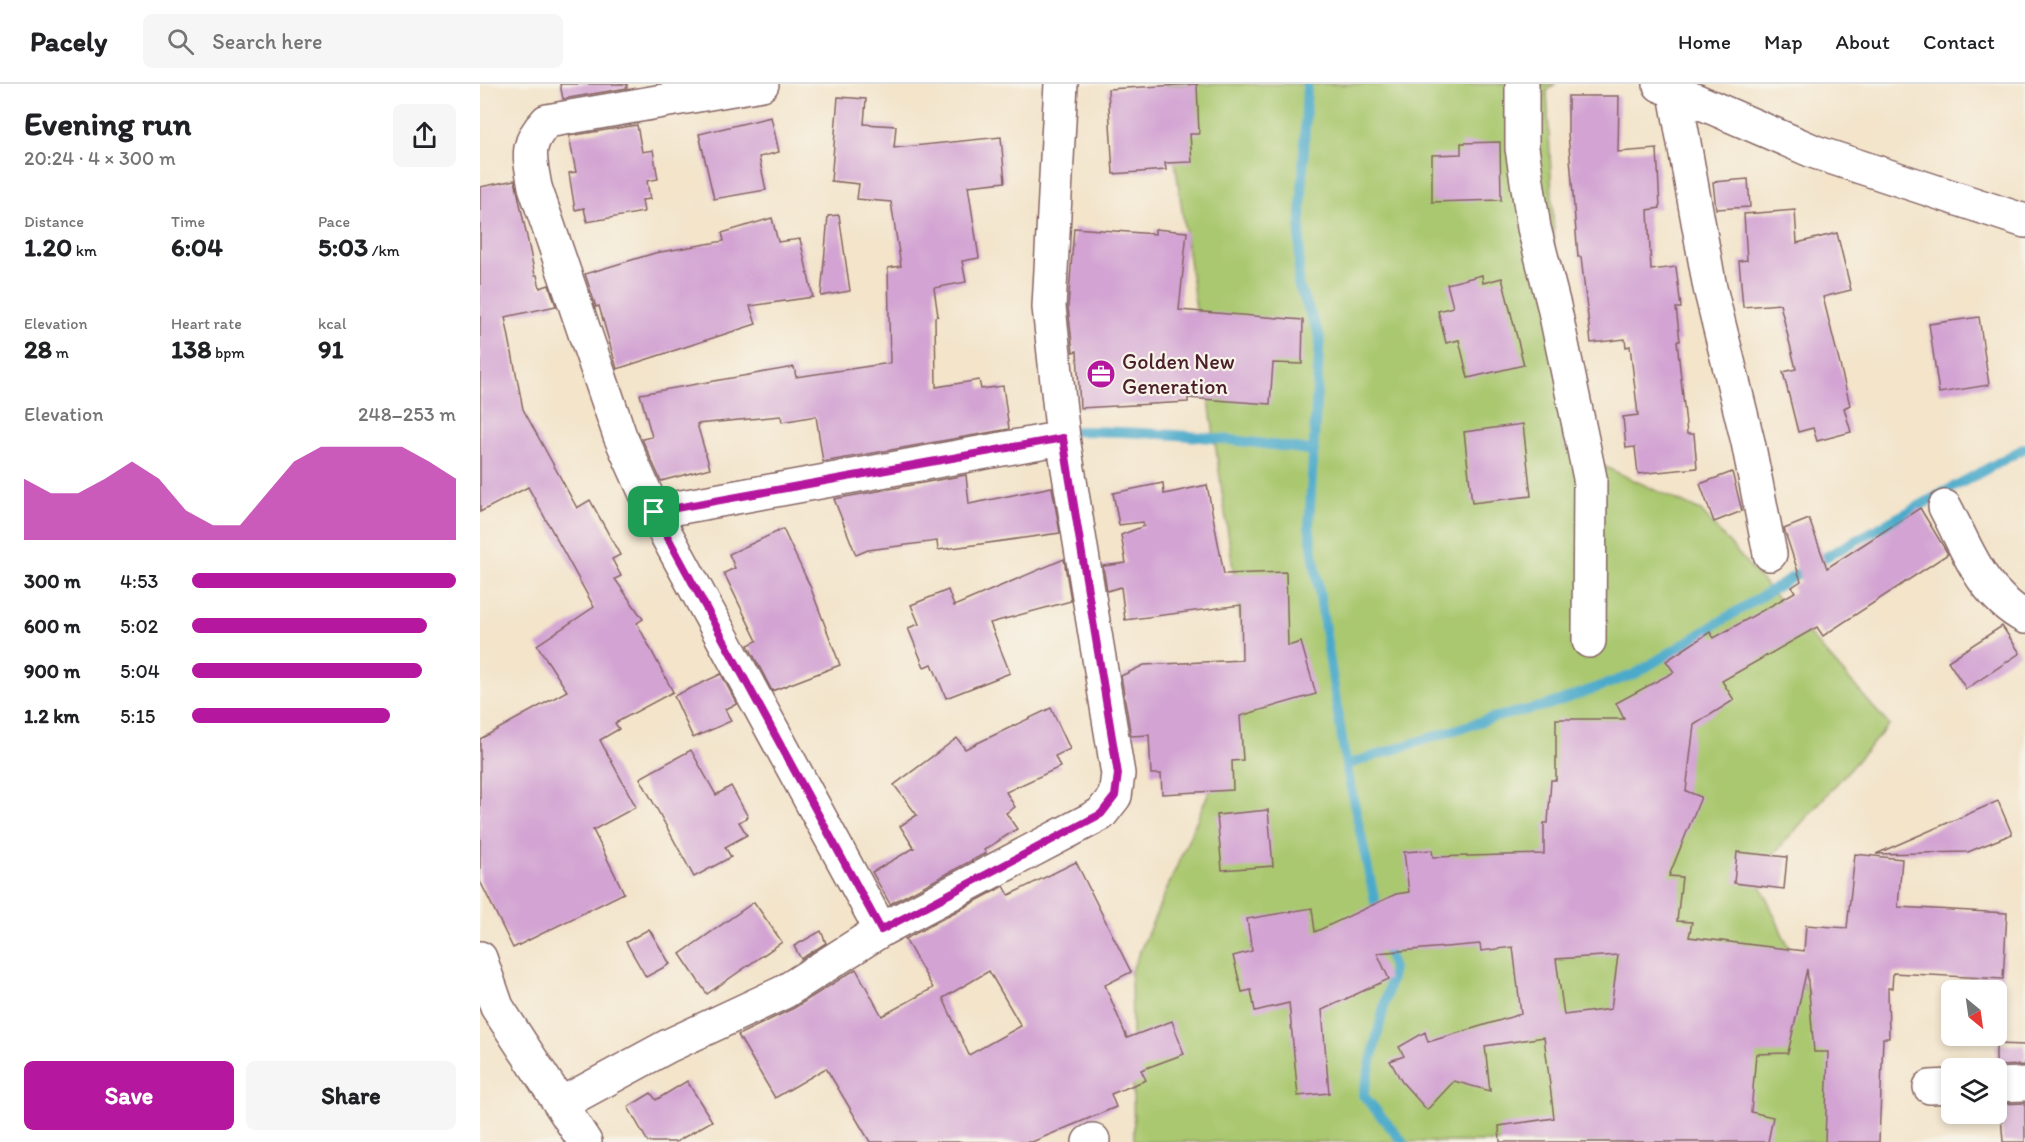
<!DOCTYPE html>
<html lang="en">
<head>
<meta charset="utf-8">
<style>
  body { margin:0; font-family:Itim,sans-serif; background:#f6f6f6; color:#202124; height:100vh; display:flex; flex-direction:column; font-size:22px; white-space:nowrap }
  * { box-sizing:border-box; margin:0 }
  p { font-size:20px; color:#757577 }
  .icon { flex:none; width:33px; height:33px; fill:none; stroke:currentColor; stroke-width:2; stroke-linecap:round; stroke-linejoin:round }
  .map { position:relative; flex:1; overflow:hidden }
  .drawer { display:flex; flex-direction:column; background:#fff; width:480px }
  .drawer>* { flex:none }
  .needle { width:39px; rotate:151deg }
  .tools { position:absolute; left:1461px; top:896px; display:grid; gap:12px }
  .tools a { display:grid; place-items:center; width:66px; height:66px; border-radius:9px; background:#fff; box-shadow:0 3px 9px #0003; font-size:30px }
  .pin { position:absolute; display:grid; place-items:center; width:51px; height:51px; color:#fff; margin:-26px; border-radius:12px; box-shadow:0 3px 9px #0006 }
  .round { display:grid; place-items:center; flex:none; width:63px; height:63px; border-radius:9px; background:#f6f6f6 }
  .headline { display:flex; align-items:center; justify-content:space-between; height:102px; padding:0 24px }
  h1 { font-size:33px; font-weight:700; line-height:45px }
  .metrics { display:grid; grid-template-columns:repeat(3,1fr); gap:9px; height:102px; padding:6px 24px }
  .metrics div { display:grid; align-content:center }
  .metrics b { font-size:26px; font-weight:700 }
  .metrics small { font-size:16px; font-weight:400 }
  .metrics p { font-size:16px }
  .chart { height:168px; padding:12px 24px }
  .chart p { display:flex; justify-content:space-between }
  .chart svg { width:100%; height:108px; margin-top:6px; fill:#b5179e; opacity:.7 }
  .primary-button { display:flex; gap:12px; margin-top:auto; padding:12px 24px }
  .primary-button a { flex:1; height:69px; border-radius:9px; background:#b5179e; color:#fff; font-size:24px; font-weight:700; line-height:69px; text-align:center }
  .primary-button a+a { background:#f6f6f6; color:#202124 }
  ul { padding:0 24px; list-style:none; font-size:20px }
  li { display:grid; grid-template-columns:96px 72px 1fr; align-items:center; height:45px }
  li i { height:15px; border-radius:8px; background:#b5179e }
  header { display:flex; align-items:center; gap:36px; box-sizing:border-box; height:84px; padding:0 30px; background:#fff; border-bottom:2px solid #e0e0e0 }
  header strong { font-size:28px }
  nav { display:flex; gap:33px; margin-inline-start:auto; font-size:21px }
  .search { width:420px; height:54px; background:#f6f6f6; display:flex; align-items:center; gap:15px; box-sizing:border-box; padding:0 21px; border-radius:9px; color:#757577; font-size:22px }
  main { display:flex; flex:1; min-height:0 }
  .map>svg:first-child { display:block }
  .green { fill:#aac86f; stroke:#7a744d; stroke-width:1.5 }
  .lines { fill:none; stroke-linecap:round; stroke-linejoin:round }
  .stream { stroke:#4baaca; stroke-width:10 }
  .building { fill:#d3a4d3; fill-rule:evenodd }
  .minor-casing { stroke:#856463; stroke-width:36 }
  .minor { stroke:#fff; stroke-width:33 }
  .route-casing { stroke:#fff; stroke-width:12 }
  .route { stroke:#b5179e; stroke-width:8 }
  .labels { text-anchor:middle; stroke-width:4.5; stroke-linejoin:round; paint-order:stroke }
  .poi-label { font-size:22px; fill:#4a1f2b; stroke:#f7f3e8; text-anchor:start }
</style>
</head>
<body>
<header>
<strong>Pacely</strong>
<div class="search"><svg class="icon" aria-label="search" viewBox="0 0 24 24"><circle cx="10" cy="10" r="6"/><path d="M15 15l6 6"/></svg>Search here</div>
<nav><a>Home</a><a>Map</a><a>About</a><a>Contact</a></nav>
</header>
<main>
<section class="drawer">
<div class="headline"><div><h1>Evening run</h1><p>20:24 · 4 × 300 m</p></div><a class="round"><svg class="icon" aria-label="share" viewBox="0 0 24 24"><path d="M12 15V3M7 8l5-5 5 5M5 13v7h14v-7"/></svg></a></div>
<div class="metrics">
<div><p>Distance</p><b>1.20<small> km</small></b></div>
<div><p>Time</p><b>6:04</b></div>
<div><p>Pace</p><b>5:03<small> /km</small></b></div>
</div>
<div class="metrics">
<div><p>Elevation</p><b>28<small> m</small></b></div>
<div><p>Heart rate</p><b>138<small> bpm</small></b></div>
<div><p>kcal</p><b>91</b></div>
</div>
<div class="chart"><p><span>Elevation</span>248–253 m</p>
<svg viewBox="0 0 160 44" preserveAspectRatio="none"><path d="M0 44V19L10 25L20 25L30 19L40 12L50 19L60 32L70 38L80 38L90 25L100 12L110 6L120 6L130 6L140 6L150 12L160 19V44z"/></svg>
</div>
<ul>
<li><b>300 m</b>4:53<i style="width:100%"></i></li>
<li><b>600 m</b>5:02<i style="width:89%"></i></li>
<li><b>900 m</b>5:04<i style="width:87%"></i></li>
<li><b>1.2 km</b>5:15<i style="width:75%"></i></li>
</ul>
<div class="primary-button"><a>Save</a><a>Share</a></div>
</section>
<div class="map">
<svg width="1545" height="1058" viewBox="0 0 1545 1058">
  <rect width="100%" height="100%" fill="#f7f3e8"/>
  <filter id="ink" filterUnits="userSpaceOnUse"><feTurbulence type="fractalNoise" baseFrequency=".0167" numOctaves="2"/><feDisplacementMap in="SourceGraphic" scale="12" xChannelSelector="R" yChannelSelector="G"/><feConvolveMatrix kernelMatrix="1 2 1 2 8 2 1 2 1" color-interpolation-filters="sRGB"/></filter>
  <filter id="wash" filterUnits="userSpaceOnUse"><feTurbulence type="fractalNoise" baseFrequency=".008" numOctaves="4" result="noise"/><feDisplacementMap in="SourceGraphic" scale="24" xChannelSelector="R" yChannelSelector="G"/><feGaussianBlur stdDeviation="1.35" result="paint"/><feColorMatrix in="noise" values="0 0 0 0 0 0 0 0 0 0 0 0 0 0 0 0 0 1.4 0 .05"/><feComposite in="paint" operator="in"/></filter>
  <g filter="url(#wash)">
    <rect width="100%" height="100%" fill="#f3e4ca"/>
    <polygon class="green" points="684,0 1075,0 1067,7 1084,364 1221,427 1409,641 1276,790 1394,1058 654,1058 651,888 771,611"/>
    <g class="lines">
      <g class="stream">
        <polyline points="827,0 818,200 840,253 829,442 866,681"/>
        <path d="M 586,347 C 670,347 751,354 834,367"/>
        <polyline points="898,832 866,681 1012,634 1068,621 1155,590 1342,475 1545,364"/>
        <polyline points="905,856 913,885 883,1011 923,1058"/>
      </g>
    </g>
    <g id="blocks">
      <g class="building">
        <polygon points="80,0 147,0 147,4 83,15"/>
        <polygon points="717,0 719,50 710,50 712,78 685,79 686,86 633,90 628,5"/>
        <polygon points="1088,12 1139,12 1138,68 1177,65 1180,124 1168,126 1171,186 1196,183 1201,224 1196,224 1200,257 1197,257 1207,350 1214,350 1217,384 1158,390 1155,363 1146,364 1143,333 1158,331 1150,262 1146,263 1145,255 1111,259 1101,173 1098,173 1088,49"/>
        <polygon points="358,13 386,15 384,40 416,42 414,64 521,53 525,98 488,102 499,174 482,177 486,198 454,204 458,232 455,233 456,303 499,296 501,305 523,302 529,345 343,378 336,332 302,338 301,332 217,340 230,384 181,397 162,355 172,353 160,310 314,283 316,293 410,279 408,184 421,182 411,118 377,115 379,100 351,97"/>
        <polygon points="291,33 299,68 279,73 286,106 234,115 219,50"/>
        <polygon points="157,41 162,68 173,66 178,95 167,97 170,115 162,116 164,128 107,138 104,124 95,126 89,89 96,88 89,52"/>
        <polygon points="1020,58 1021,116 952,118 952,71 981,70 981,59"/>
        <polygon points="1268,95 1270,123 1236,125 1233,98"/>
        <polygon points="35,96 55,191 57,191 60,204 69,201 76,222 25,233 43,325 97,424 110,416 140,471 132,475 141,492 135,495 163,535 157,539 193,608 135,639 139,645 120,656 156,723 113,746 144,809 33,864 0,797 0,655 87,607 57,561 114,523 48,403 0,428 0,103"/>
        <polygon points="1315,126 1317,159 1357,149 1371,206 1343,213 1370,321 1364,324 1371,348 1337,357 1333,344 1318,348 1303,288 1316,285 1300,220 1263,223 1259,177 1267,176 1264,130"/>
        <polygon points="359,131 370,207 341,212 348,132"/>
        <polygon points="292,134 298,158 320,155 333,213 270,222 276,240 137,285 119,222 116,223 105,190 175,169 244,157 242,149"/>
        <polygon points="594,144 675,150 675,145 707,148 699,226 823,236 822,280 793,279 790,320 708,314 708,318 600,324 597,267 593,268 588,223"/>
        <polygon points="1002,191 1003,199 1022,194 1044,281 988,294 979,256 966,259 958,227 973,223 967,200"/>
        <polygon points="1499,233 1509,301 1459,309 1449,240"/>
        <polygon points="1043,340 1051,412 992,419 984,348"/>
        <polygon points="1252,388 1262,427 1234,438 1220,400"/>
        <polygon points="486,391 489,420 572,403 580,449 458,466 457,457 388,466 376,471 354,415"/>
        <polygon points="683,399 684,410 727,401 744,490 806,488 808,562 821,558 836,610 760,632 763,676 752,677 753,706 682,710 681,690 671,690 669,651 651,652 641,592 664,581 762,576 761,521 645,536 641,503 627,507 623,482 646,479 641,451 664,442 663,438 639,441 633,409"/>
        <path d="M 1440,424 L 1468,470 L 1343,552 L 1337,543 L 1242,597 L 1254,616 L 1214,641 L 1206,707 L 1221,713 L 1189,792 L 1202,793 L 1197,837 L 1212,838 L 1209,853 L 1324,867 L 1326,841 L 1367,844 L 1375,770 L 1422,775 L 1418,823 L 1527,829 L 1523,895 L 1413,889 L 1412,904 L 1408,904 L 1409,954 L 1403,954 L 1399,1058 L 1345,1058 L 1348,968 L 1334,968 L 1327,885 L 1308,969 L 1276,970 L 1271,1028 L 1293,1033 L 1288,1058 L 1020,1058 L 1019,1042 L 1074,1034 L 1064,953 L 1005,962 L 1010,1007 L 974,997 L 947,1026 L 922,998 L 910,977 L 924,972 L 919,963 L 945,948 L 948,958 L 1041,930 L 1033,863 L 1001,867 L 1000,860 L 897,869 L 909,895 L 842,926 L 849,1009 L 818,1012 L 809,919 L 775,927 L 771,906 L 762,908 L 753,872 L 772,867 L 767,835 L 832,824 L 835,848 L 916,810 L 929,808 L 924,768 L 952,766 L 953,773 L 1064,770 L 1064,739 L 1068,739 L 1071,696 L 1076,696 L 1076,635 L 1144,635 L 1136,619 L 1194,588 L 1186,577 L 1230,548 L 1234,554 L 1315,508 L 1312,503 L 1321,497 L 1304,445 L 1329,435 L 1347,484 ZM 1138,871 L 1131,925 L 1084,931 L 1076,875 Z"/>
        <polygon points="303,445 330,502 360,581 292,607 268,561 277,557 244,489 255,484 249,470"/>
        <polygon points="584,475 591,517 510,539 530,589 466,614 452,580 444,583 428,544 439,540 431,521 468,506 474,522"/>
        <polygon points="1522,542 1540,569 1486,605 1468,577"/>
        <polygon points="241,590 257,620 245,625 251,637 213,654 194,612"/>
        <polygon points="571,624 590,665 575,672 580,683 526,708 535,723 526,729 537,745 504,766 506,769 410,820 392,788 434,764 420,742 437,731 414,701 477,654 485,665"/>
        <polygon points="211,666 236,711 251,702 268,733 259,738 267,751 245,763 251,773 214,793 160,694"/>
        <polygon points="1518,717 1532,750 1488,768 1396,770"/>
        <polygon points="788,726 793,782 742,786 737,731"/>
        <polygon points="1257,768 1307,773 1304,805 1254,799"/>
        <path d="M 596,778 L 651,888 L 625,901 L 647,954 L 692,937 L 704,970 L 661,986 L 666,996 L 631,1010 L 636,1023 L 552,1058 L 390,1058 L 346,984 L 295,1014 L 258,951 L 314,924 L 376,885 L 402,932 L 453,904 L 425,855 L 524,802 L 529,811 ZM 509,887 L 541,942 L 489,971 L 463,914 Z"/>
        <polygon points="274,818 302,858 227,910 200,870"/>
        <polygon points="169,845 190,880 166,893 146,858"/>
        <polygon points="341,847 346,859 321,875 314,862"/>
        <polygon points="1516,960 1545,961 1545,981 1516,982"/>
        <polygon points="207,997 232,1037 196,1058 168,1058 148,1023 171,1009 176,1016"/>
        <polygon points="1545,1019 1545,1058 1523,1058 1520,1020"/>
      </g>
    </g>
  </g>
  <g filter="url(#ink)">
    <use href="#blocks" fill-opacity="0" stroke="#856463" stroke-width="1.5"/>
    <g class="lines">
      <g class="minor-casing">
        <g id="minor">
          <path d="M 282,0 L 67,37 C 44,61 50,73 55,103 L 140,352 L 174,428 L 401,846"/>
          <polyline points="1042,0 1042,64 1054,144 1074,222 1110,394 1109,557"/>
          <polyline points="1180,1 1335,68 1545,137"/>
          <polyline points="1195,9 1230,204 1268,358 1290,470"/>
          <path d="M 1465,423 C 1488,466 1501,509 1545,533"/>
          <polyline points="174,428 583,354"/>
          <polyline points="0,874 17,923 105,1058"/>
          <polyline points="1516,1001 1545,1000"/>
          <polyline points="1450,1003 1472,1002"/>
          <polyline points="81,1020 188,962 304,908 401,846 621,730 635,712 638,690 583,354 569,223 581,0"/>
          <polyline points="609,1058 613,1056"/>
        </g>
      </g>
      <use href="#minor" class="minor"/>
    </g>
  </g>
  <g class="lines" filter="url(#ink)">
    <g class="route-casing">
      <polygon id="route" points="583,354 638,690 635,712 621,730 401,846 174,428"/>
    </g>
    <use href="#route" class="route"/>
  </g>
  <defs>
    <g id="office-disc" transform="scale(1.5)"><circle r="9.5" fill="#b5179e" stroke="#f7f3e8"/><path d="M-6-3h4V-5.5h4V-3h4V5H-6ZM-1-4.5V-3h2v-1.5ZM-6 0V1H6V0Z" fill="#fff"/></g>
  </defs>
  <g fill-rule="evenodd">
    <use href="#office-disc" x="621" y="290"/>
  </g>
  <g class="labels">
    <g class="poi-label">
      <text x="642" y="285">Golden New<tspan x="642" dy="25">Generation</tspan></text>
    </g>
  </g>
</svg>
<div class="tools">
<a><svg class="needle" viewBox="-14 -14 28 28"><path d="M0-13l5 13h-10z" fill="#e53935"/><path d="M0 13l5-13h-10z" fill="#757577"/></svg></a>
<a><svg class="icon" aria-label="layers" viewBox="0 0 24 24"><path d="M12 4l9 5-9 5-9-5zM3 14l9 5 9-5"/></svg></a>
</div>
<div class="pin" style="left:174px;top:428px;background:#1e9e55"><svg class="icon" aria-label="arrive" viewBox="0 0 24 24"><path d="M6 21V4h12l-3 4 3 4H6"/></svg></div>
</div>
</main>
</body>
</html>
